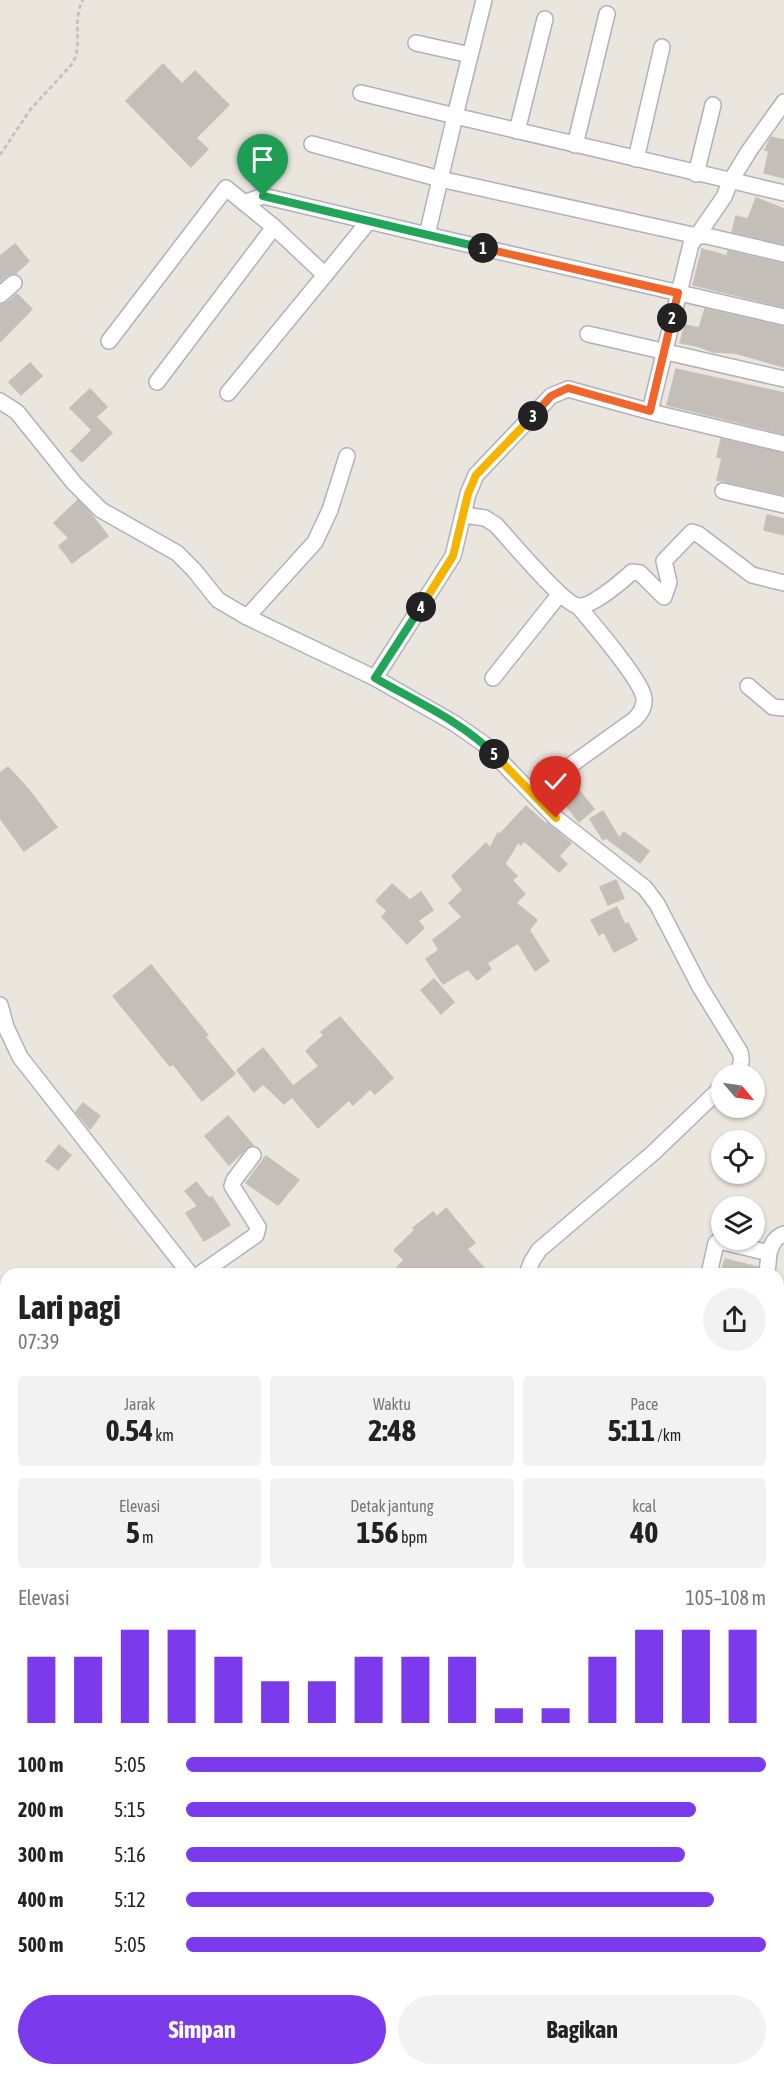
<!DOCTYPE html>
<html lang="id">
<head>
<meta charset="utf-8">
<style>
  body { margin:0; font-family:"Asap Condensed",sans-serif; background:#f2f2f2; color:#222; height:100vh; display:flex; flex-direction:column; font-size:22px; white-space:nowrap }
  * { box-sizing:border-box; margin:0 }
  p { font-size:20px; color:#767676 }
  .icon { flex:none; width:33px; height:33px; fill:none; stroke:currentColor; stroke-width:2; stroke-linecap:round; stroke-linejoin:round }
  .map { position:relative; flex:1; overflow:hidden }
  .side { position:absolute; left:0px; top:1268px; width:784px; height:808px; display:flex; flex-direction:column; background:#fff; border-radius:18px 18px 0 0; box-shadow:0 2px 4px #0004 }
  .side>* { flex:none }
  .needle { width:39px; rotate:119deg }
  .fabs { position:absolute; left:711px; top:1064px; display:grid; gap:12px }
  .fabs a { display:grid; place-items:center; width:54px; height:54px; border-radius:50%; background:#fff; box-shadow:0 2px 4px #0004; font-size:30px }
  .pin { position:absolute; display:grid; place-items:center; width:51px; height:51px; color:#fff; margin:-62px -26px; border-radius:50% 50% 50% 0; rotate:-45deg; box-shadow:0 0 6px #0007 }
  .pin .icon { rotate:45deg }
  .km { position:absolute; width:30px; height:30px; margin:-15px; border-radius:50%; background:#222; color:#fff; font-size:16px; line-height:30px; text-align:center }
  .round { display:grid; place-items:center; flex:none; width:63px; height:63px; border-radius:32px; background:#f2f2f2 }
  .headline { display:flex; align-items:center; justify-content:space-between; height:102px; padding:0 18px }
  h1 { font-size:33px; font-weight:700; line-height:45px }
  .metrics { display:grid; grid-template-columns:repeat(3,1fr); gap:9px; height:102px; padding:6px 18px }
  .metrics div { display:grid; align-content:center; border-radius:6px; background:#f2f2f2; text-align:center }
  .metrics b { font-size:30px; font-weight:700 }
  .metrics small { font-size:16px; font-weight:400 }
  .metrics p { font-size:16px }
  .chart { height:168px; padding:12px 18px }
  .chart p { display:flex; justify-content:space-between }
  .chart svg { width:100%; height:108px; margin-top:6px; stroke:#7c3aed; stroke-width:6 }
  .button { display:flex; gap:12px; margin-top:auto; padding:12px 18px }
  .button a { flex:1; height:69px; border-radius:36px; background:#7c3aed; color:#fff; font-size:24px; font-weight:700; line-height:69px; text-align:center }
  .button a+a { background:#f2f2f2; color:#222 }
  ul { padding:0 18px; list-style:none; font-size:20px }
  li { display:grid; grid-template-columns:96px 72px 1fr; align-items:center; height:45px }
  li i { height:15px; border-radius:8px; background:#7c3aed }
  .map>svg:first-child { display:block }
  .building { fill:#c3bfb8; stroke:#c5c1b6; stroke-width:1.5 }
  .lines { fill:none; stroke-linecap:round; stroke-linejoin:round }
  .minor-casing { stroke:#b0b1bc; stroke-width:18 }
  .path { stroke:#c3c3c3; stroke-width:3; stroke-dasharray:4.5 3; stroke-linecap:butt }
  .minor { stroke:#fff; stroke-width:15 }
  .split-1-casing { stroke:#fff; stroke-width:12 }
  .split-2-casing { stroke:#fff; stroke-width:12 }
  .split-3-casing { stroke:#fff; stroke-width:12 }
  .split-4-casing { stroke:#fff; stroke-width:12 }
  .split-5-casing { stroke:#fff; stroke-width:12 }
  .split-6-casing { stroke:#fff; stroke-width:12 }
  .split-1 { stroke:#22a559; stroke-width:8 }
  .split-2 { stroke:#f0652b; stroke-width:8 }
  .split-3 { stroke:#f0652b; stroke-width:8 }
  .split-4 { stroke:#f5b400; stroke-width:8 }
  .split-5 { stroke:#22a559; stroke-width:8 }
  .split-6 { stroke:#f5b400; stroke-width:8 }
</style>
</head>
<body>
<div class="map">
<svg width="784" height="2075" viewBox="0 0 784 2075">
  <rect width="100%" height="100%" fill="#eae5dd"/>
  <g class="building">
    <polygon points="163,64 182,84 195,71 229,105 196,138 208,149 191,167 126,101"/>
    <polygon points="771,137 784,140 784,178 764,173 769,151 765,150"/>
    <polygon points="756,198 784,209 784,244 732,232 736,216 748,219"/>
    <polygon points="15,244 29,261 15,274 8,275 0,282 0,256"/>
    <polygon points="702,249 727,256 728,251 784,264 784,307 693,285"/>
    <polygon points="17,294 32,309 0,342 0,305 6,303"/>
    <polygon points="705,309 784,327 784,367 735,353 713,352 697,346 680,343 685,325 699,328"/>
    <polygon points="30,363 42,376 21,395 9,382"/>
    <polygon points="676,369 784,393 784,434 667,405"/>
    <polygon points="90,389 107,407 96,417 112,433 82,462 71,451 92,430 70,408"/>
    <polygon points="721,439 784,453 784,495 717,480 722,458 717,457"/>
    <polygon points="78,500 91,514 108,536 72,563 59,546 69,538 54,523"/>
    <polygon points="767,515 784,519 784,535 764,530"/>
    <polygon points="8,767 29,790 57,827 24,851 0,818 0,773"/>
    <polygon points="577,788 594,809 579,822 562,800"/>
    <polygon points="526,806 546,824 547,823 571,843 559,856 567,864 559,872 524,841 521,845 518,842 505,864 517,876 512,880 525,894 516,903 537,920 529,930 549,961 535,971 518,943 487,963 491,969 477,980 468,969 443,984 426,959 439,950 433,940 462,917 449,903 463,890 452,876 486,843 490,848 498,833 500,834"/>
    <polygon points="603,811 619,838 624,832 649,851 640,863 606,838 603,840 590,819"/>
    <polygon points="616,880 624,898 608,905 600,887"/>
    <polygon points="392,884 410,900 421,892 433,910 418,921 424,928 407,944 382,917 387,911 376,901"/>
    <polygon points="617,907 625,925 628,923 637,940 614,952 604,932 599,935 591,920"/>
    <polygon points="151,965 208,1035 205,1037 235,1074 202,1101 173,1064 170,1066 113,996"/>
    <polygon points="434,979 454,1002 441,1014 421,990"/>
    <polygon points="340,1017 393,1078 375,1094 370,1089 353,1105 349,1100 318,1128 292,1097 284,1104 263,1084 254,1092 237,1070 263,1048 293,1086 319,1066 306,1051 324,1035 321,1032"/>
    <polygon points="83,1103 100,1116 90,1129 76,1112"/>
    <polygon points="228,1116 253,1145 246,1149 229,1165 205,1136"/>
    <polygon points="59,1145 71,1155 58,1170 46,1161"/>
    <polygon points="266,1156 299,1180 278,1205 246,1183"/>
    <polygon points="196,1182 209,1198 212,1197 230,1225 204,1241 186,1213 198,1206 185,1191"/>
    <polygon points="446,1208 475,1243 467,1249 484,1268 477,1274 391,1274 404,1260 394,1250 415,1230 413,1228 433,1212 437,1217"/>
    <polygon points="725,1259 758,1267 757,1274 721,1274"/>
  </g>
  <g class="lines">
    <g class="minor-casing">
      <g id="minor">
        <polyline points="416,43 470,55"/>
        <polyline points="361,93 455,116 484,0"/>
        <polyline points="517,131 545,19"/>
        <polyline points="312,144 440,179 697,236 724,197 730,182 749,151 784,102"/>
        <polyline points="575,145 607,14"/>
        <polyline points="636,159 662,47"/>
        <polyline points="696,174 713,105"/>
        <polyline points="244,203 263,196 427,235 455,116 784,193"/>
        <polyline points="274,227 325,275 369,221"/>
        <polyline points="427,235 784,317"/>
        <polyline points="0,295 14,283"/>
        <polyline points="588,334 784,379"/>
        <polyline points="109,341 226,188 274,227 157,382"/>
        <polyline points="228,393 325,275"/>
        <path d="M 0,401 L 17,412 L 74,483 L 101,510 L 177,553 L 194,570 L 218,600 L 247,617 L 375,678 L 454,723 L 484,744 L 556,818 L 645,888 L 657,904 L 700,987 L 740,1052 C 743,1061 741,1067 735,1074"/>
        <polyline points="650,411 691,244 697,236 707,236 784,254"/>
        <polyline points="723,491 784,505"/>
        <path d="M 464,515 L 485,518 L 496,525 C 510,540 562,603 578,606 C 591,608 622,581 632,572 L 640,573 L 664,597 L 669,582 L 664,561 L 692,532 L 698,534 L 752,575 L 784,583"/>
        <polyline points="247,617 315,542 330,510 347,456"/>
        <polyline points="375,678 453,556 468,494 476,475 551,396 568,389 659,414 784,444"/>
        <polyline points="493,678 559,595"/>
        <polyline points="748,686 773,707 784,708"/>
        <path d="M 532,793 L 635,719 C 640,714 645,706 644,698 C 641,679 592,623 578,606"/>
        <polyline points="0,1005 6,1027 20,1057 190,1274"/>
        <path d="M 769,1253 C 772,1244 775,1237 784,1234"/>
        <polyline points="200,1274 256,1235 258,1227 232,1186 234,1180 253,1155"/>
        <polyline points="527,1274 532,1261 539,1250 653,1153 722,1087"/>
        <polyline points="709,1274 716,1243 719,1241 769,1253 767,1274"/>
        <polyline points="778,1296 784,1297"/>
        <polyline points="778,1591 784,1591"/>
        <polyline points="778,1681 784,1683"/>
        <polyline points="369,2070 373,2075"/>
      </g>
    </g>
    <path class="path" d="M 0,155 L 30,110 L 72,64 C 84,44 71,21 83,0"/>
    <use href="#minor" class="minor"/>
  </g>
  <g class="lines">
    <g class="split-1-casing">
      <polyline id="split-1" points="263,196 483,248"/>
    </g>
    <g class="split-2-casing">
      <polyline id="split-2" points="483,248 678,293 672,318"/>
    </g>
    <g class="split-3-casing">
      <polyline id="split-3" points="533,416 551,396 568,388 650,411 672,318"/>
    </g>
    <g class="split-4-casing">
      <polyline id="split-4" points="421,607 453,556 468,494 476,475 533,416"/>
    </g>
    <g class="split-5-casing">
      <path id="split-5" d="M 421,607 L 375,678 C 415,701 461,721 494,754"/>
    </g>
    <g class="split-6-casing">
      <polyline id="split-6" points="494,754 556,818"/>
    </g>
    <use href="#split-1" class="split-1"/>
    <use href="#split-2" class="split-2"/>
    <use href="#split-3" class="split-3"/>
    <use href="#split-4" class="split-4"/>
    <use href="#split-5" class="split-5"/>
    <use href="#split-6" class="split-6"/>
  </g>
</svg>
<div class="fabs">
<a><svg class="needle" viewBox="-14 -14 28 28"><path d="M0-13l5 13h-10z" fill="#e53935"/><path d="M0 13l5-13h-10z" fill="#767676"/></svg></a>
<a><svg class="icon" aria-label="locate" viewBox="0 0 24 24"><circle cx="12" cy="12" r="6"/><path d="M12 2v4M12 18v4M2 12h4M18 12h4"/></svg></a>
<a><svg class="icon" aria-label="layers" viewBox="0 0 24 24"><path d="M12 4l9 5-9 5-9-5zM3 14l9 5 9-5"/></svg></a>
</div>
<div class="pin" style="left:263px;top:196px;background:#1e9e55"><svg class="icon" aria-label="arrive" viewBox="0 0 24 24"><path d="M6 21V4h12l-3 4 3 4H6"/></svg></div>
<div class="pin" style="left:556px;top:818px;background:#d93025"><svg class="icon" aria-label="check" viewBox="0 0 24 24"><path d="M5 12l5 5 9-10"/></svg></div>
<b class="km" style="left:483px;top:248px">1</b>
<b class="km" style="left:672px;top:318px">2</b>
<b class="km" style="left:533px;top:416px">3</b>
<b class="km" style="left:421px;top:607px">4</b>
<b class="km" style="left:494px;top:754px">5</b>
<section class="side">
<div class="headline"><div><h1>Lari pagi</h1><p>07:39</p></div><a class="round"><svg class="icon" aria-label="share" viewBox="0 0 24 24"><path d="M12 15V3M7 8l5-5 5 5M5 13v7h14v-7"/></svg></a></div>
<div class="metrics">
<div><p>Jarak</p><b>0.54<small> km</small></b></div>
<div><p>Waktu</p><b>2:48</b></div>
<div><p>Pace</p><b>5:11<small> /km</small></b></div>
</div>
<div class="metrics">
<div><p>Elevasi</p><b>5<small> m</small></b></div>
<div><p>Detak jantung</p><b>156<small> bpm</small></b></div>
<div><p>kcal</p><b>40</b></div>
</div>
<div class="chart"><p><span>Elevasi</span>105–108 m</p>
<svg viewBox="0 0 160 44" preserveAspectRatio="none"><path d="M5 44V17M15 44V17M25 44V6M35 44V6M45 44V17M55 44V27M65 44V27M75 44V17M85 44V17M95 44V17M105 44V38M115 44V38M125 44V17M135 44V6M145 44V6M155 44V6"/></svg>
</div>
<ul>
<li><b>100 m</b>5:05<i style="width:100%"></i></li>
<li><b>200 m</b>5:15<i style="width:88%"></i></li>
<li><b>300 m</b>5:16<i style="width:86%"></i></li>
<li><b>400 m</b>5:12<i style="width:91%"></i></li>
<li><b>500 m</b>5:05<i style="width:100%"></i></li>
</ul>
<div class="button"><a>Simpan</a><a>Bagikan</a></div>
</section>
</div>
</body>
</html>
